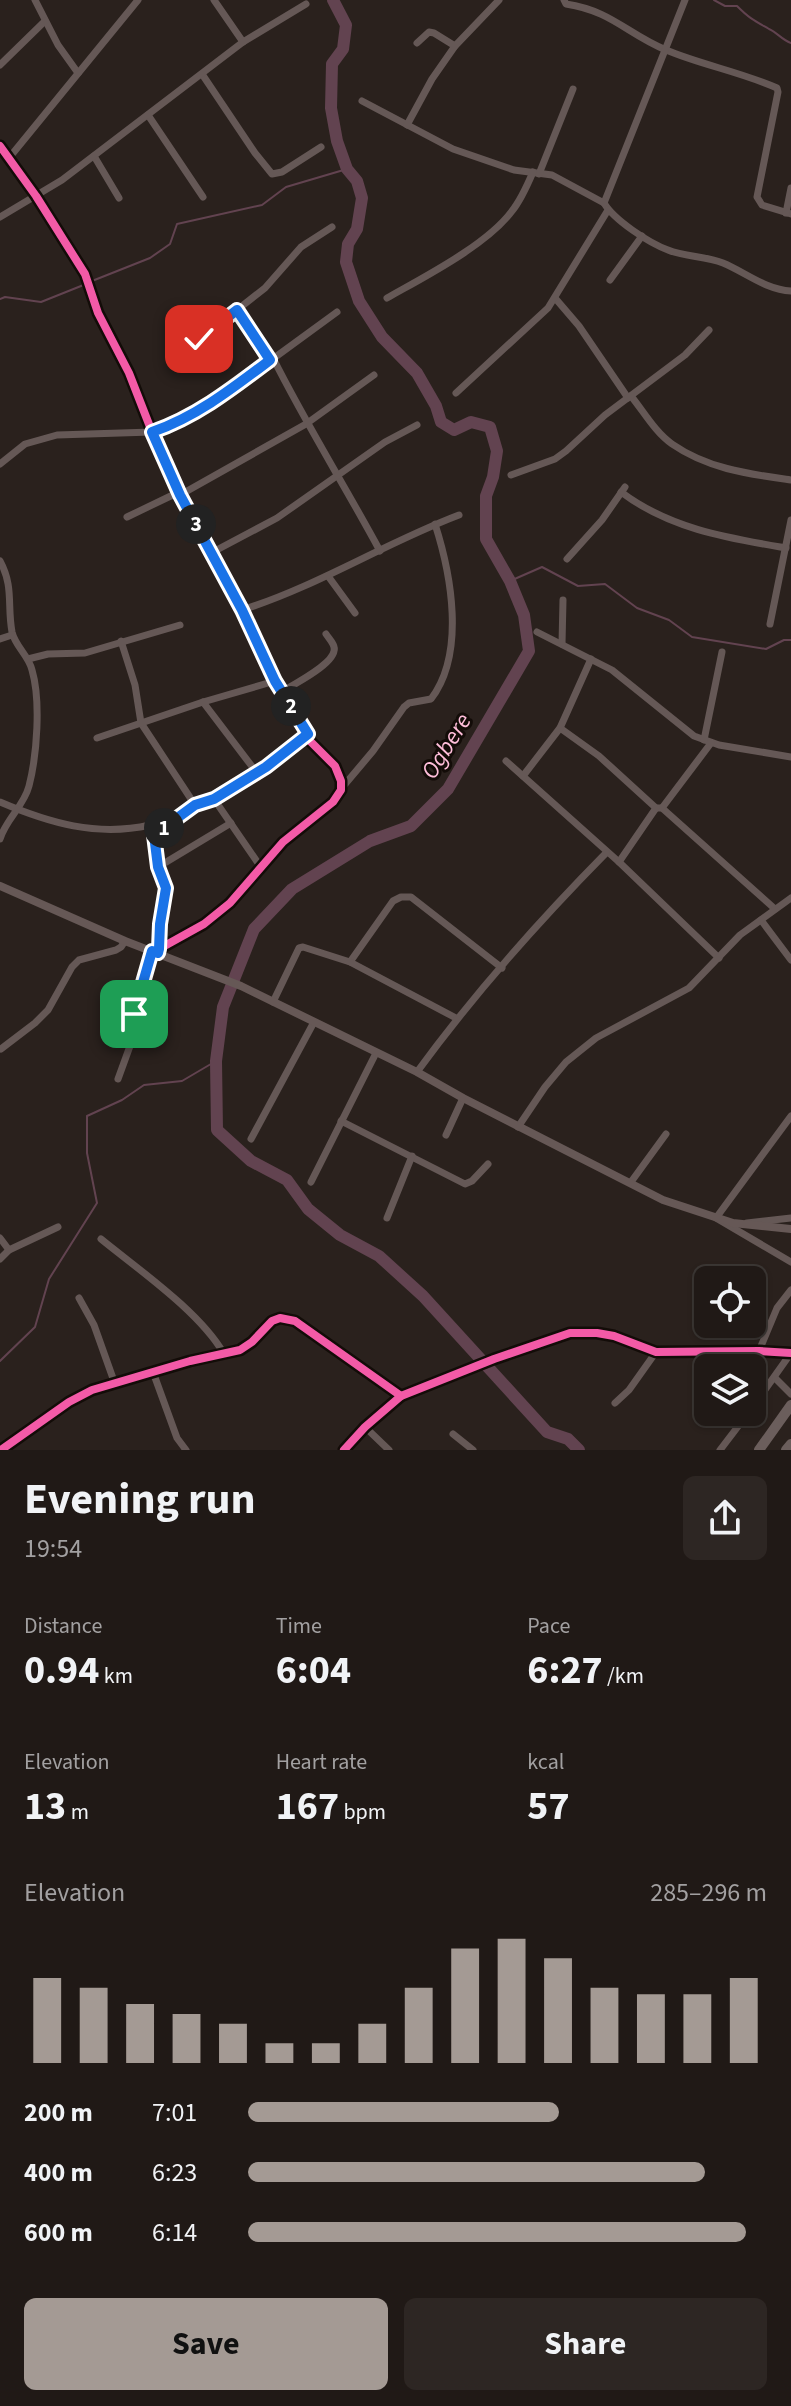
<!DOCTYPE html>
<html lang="en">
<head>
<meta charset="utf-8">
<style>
  body { margin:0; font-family:"Source Sans 3",sans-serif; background:#2d2623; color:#f1f3f6; height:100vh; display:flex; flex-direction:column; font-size:30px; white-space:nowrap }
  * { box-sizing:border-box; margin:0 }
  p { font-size:26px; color:#a2a0a1 }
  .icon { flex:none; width:44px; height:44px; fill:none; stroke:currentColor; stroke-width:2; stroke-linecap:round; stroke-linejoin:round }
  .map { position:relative; height:1450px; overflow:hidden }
  .drawer { display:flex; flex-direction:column; background:#201916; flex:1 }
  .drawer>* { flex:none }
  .fabs { position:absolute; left:694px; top:1266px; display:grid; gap:16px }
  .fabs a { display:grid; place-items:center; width:72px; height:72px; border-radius:12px; background:#201916; box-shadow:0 2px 6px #0004,0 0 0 2px #3d3835; font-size:40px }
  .pin { position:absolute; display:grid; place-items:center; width:68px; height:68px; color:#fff; margin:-34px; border-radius:16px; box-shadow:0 4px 12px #0006 }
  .km { position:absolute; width:40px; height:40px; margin:-20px; border-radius:50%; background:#222; color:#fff; font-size:22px; line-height:40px; text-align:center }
  .round { display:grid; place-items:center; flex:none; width:84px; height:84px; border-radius:12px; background:#2d2623 }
  .headline { display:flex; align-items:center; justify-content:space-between; height:136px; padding:0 24px }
  h1 { font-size:44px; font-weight:700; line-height:60px }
  .stats { display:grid; grid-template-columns:repeat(3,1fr); gap:12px; height:136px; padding:8px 24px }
  .stats div { display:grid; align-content:center }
  .stats b { font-size:40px; font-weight:700 }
  .stats small { font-size:22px; font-weight:400 }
  .stats p { font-size:22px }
  .chart { height:224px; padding:16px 24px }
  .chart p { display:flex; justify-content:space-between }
  .chart svg { width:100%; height:144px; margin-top:8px; stroke:#a49a94; stroke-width:6 }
  .action { display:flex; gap:16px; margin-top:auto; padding:16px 24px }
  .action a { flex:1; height:92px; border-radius:12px; background:#a49a94; color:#111; font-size:32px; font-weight:700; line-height:92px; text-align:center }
  .action a+a { background:#2d2623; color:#f1f3f6 }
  ul { padding:0 24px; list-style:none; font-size:26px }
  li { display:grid; grid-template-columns:128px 96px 1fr; align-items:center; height:60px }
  li i { height:20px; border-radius:10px; background:#a49a94 }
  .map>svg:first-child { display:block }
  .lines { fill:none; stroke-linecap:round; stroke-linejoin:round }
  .stream { stroke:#624350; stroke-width:2 }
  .river { stroke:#624350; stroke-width:12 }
  .minor { stroke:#655856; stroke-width:7 }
  .major { stroke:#665856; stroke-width:8 }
  .highway { stroke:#6b5e5c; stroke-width:10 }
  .cycleway-casing { stroke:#130c08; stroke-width:13 }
  .cycleway { stroke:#f35aa7; stroke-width:8 }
  .route-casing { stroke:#fff; stroke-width:16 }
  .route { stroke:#1a73e8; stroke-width:10 }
  .labels { text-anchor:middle; stroke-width:6; stroke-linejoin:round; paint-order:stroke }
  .water-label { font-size:24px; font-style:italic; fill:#ffbeda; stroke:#130c08 }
</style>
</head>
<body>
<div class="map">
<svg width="791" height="1450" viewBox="0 0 791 1450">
  <rect width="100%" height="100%" fill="#2a211d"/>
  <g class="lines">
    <g class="stream">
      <path d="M 714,0 L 725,6 L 737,6 C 750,19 755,21 769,29 C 778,33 782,40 791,43"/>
      <polyline points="92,281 150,258 170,244 177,224 262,205 286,187 347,169"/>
      <polyline points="0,299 5,297 41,302 86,284"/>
      <polyline points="510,581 542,567 578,586 605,584 637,608 669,620 692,637 766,649 784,640 791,640"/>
      <polyline points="0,1361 35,1327 49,1279 97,1203 87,1153 87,1116 122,1100 144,1085 182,1081 216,1061"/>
    </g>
    <polyline class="river" points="333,0 346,25 343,49 332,64 331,108 337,141 347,169 357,181 362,198 357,229 348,244 346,262 359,301 382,337 417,373 436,406 441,422 454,430 471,422 490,427 497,451 493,477 486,496 486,539 510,581 524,615 529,651 448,789 411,826 370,841 292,889 254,929 223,1007 216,1061 217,1130 251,1161 287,1180 308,1209 340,1235 379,1256 423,1296 547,1432 568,1439 579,1450"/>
    <g class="minor">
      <polyline points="35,0 58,45 78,73"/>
      <polyline points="214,0 243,42"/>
      <path d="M 564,0 L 566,4 C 612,11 627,34 666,50 C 702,65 741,72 777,88 L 778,92 L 757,197 L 762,205 L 791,214"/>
      <path d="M 685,0 L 604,203 C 614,220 649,243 668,250 C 685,257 705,256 723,263 C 745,272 766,290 791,291"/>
      <polyline points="417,43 429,32 434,33 455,46"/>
      <polyline points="0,65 45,21"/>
      <polyline points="202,74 255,153 272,174 282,172 321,147"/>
      <polyline points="362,101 453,149 514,170 552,175 604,203"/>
      <polyline points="148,115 203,197"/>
      <polyline points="407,125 432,79 455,46 499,0"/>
      <polyline points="0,146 36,196 85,274 98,313 129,373 152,432 179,492 242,610 275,681 310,741 335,766 341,781 341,790 333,802 283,842 230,903 204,924 159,949 158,953"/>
      <polyline points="94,156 119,198"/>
      <polyline points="9,158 138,0"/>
      <polyline points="539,174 573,89"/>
      <polyline points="786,213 791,188"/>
      <polyline points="0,217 62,180 243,42 306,4"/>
      <polyline points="610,280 642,236"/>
      <path d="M 387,298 C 424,277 487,245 512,211 C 521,200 527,186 533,172"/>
      <polyline points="555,298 579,326 628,398"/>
      <polyline points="199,339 237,310"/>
      <path d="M 273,358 C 306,424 345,486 380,551"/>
      <polyline points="270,360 237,310 265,288 301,247 332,227"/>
      <polyline points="456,393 548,308 608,210"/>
      <path d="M 631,396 C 644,412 655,432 672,444 C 708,469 749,474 791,480"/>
      <polyline points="0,464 25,444 57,435 152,432 167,427 218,399 337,312"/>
      <polyline points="511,475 555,459 566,451 605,415 685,355 709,330"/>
      <path d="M 621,492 C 670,529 728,538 786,548"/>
      <polyline points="180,495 306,424 374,375"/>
      <polyline points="127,517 179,492"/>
      <polyline points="211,553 277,518 385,442 417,425"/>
      <polyline points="567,559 602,520 625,487"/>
      <path d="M 0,561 C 14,587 7,605 12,632 C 15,646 29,656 32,670 C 41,701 37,755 29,786 C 24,806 6,819 0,839"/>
      <polyline points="328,576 355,613"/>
      <path d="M 242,610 C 318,586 385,543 459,515"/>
      <polyline points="770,624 791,520"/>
      <polyline points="537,632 612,670 694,736 719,745 791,757"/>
      <polyline points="0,639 12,635"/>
      <polyline points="121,641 135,685 141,723 195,805"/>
      <polyline points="562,644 563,600"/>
      <polyline points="28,659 48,654 85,653 180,625"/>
      <path d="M 281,692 C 293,685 332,665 334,651 C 336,645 329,639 326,634"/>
      <polyline points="203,702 257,773"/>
      <polyline points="560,728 599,756 656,808 662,808 775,909"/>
      <polyline points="97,738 203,702 275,681"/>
      <polyline points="704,740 722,652"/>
      <polyline points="506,761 619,862 719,958"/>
      <polyline points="523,776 560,728 591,659"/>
      <path d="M 341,789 L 373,751 L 404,707 L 409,703 L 431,699 C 466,653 451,574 435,524"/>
      <polyline points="214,799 260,866"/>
      <path d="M 0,802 C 49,823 97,837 150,825 L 154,835 L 158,867 L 166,888 L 159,949"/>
      <polyline points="662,808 711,743"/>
      <polyline points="154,835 195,805 214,799 266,767 308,734"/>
      <polyline points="619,862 656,808"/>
      <polyline points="158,867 231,823"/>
      <polyline points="761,920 791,960"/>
      <polyline points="350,962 393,901 401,897 411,897 502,968"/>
      <polyline points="273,1002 299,948 303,947 350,962 456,1018"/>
      <polyline points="1,1049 35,1023 48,1010 72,967 79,960 116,950 121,947 125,941"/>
      <path d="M 417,1072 C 474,994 538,922 606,853"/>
      <polyline points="118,1079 134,1035 134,1014 152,951"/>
      <polyline points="791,1116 716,1218 791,1262"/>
      <polyline points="341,1121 465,1184 472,1181 488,1164"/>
      <polyline points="518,1127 545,1087 566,1062 596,1038 689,988 740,935 791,898"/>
      <polyline points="446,1135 463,1098"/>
      <polyline points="251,1139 314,1022"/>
      <polyline points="311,1182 376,1053"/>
      <polyline points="631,1182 666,1134"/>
      <polyline points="387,1218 412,1156"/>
      <polyline points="747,1223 791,1218"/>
      <polyline points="0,1238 9,1250"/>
      <path d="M 101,1239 C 139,1270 200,1312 224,1354"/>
      <polyline points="0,1259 9,1250 58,1227"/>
      <polyline points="79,1298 94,1325 115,1384"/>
      <polyline points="759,1351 777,1308 791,1290"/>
      <polyline points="153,1372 177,1438 186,1450"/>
      <polyline points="775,1378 791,1394"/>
      <polyline points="615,1403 629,1390 656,1352"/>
      <polyline points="752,1408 791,1353"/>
      <polyline points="365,1427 389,1450"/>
      <polyline points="453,1434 473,1450"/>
      <polyline points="1,1450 69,1402 92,1390 190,1361 240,1350 252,1342 272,1321 280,1318 295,1321 401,1396"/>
      <polyline points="344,1450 365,1427 401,1396 494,1359 570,1333 597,1333 614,1336 656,1352 759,1351 791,1353"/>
      <polyline points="720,1450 749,1412"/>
    </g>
    <polyline class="major" points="0,886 125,941 241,986 417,1072 463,1098 663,1200 733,1223 791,1229"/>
    <g class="highway">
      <polyline points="759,1450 791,1405"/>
      <polyline points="786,1450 791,1444"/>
    </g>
    <g class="cycleway-casing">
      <g id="cycleway">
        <polyline points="0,146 36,196 85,274 98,313 129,373 152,432 179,492 242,610 275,681 310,741 335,766 341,781 341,790 333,802 283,842 230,903 204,924 159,949 158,953"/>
        <polyline points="1,1450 69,1402 92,1390 190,1361 240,1350 252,1342 272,1321 280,1318 295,1321 401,1396"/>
        <polyline points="344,1450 365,1427 401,1396 494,1359 570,1333 597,1333 614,1336 656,1352 759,1351 791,1353"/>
      </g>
    </g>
    <use href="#cycleway" class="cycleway"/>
  </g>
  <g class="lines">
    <g class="route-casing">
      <path id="route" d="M 134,1014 L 152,951 L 158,953 L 159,949 L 160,924 L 166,888 L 158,867 L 154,835 L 195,805 L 214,799 L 266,767 L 308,734 L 275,681 L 242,610 L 180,495 L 152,432 C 196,417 233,388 270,360 L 237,310 L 199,339"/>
    </g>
    <use href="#route" class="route"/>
  </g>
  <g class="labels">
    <g class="water-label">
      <text transform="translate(446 746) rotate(-58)" y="8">Ogbere</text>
    </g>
  </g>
</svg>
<div class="fabs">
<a><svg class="icon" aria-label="locate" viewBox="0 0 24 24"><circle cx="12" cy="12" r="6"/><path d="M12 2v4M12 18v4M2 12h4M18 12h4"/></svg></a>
<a><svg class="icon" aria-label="layers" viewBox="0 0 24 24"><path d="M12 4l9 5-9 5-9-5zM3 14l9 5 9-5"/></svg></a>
</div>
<div class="pin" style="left:134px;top:1014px;background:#1e9e55"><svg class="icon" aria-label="arrive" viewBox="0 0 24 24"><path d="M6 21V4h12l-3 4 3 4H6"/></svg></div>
<div class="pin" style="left:199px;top:339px;background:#d93025"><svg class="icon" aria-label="check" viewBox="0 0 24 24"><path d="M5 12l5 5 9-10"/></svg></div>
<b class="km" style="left:164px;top:828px">1</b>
<b class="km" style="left:291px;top:706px">2</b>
<b class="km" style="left:196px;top:524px">3</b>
</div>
<section class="drawer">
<div class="headline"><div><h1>Evening run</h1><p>19:54</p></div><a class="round"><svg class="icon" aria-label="share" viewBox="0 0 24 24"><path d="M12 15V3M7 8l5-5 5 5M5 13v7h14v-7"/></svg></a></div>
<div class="stats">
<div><p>Distance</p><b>0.94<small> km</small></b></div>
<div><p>Time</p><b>6:04</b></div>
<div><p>Pace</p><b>6:27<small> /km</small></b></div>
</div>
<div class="stats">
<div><p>Elevation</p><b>13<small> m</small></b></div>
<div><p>Heart rate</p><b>167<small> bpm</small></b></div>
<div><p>kcal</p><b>57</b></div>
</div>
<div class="chart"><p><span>Elevation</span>285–296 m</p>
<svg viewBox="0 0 160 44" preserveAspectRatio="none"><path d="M5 44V18M15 44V21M25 44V26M35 44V29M45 44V32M55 44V38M65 44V38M75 44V32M85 44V21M95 44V9M105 44V6M115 44V12M125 44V21M135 44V23M145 44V23M155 44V18"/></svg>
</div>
<ul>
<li><b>200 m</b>7:01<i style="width:60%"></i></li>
<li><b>400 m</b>6:23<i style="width:88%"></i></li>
<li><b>600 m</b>6:14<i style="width:96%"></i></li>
</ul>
<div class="action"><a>Save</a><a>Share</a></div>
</section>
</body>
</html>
